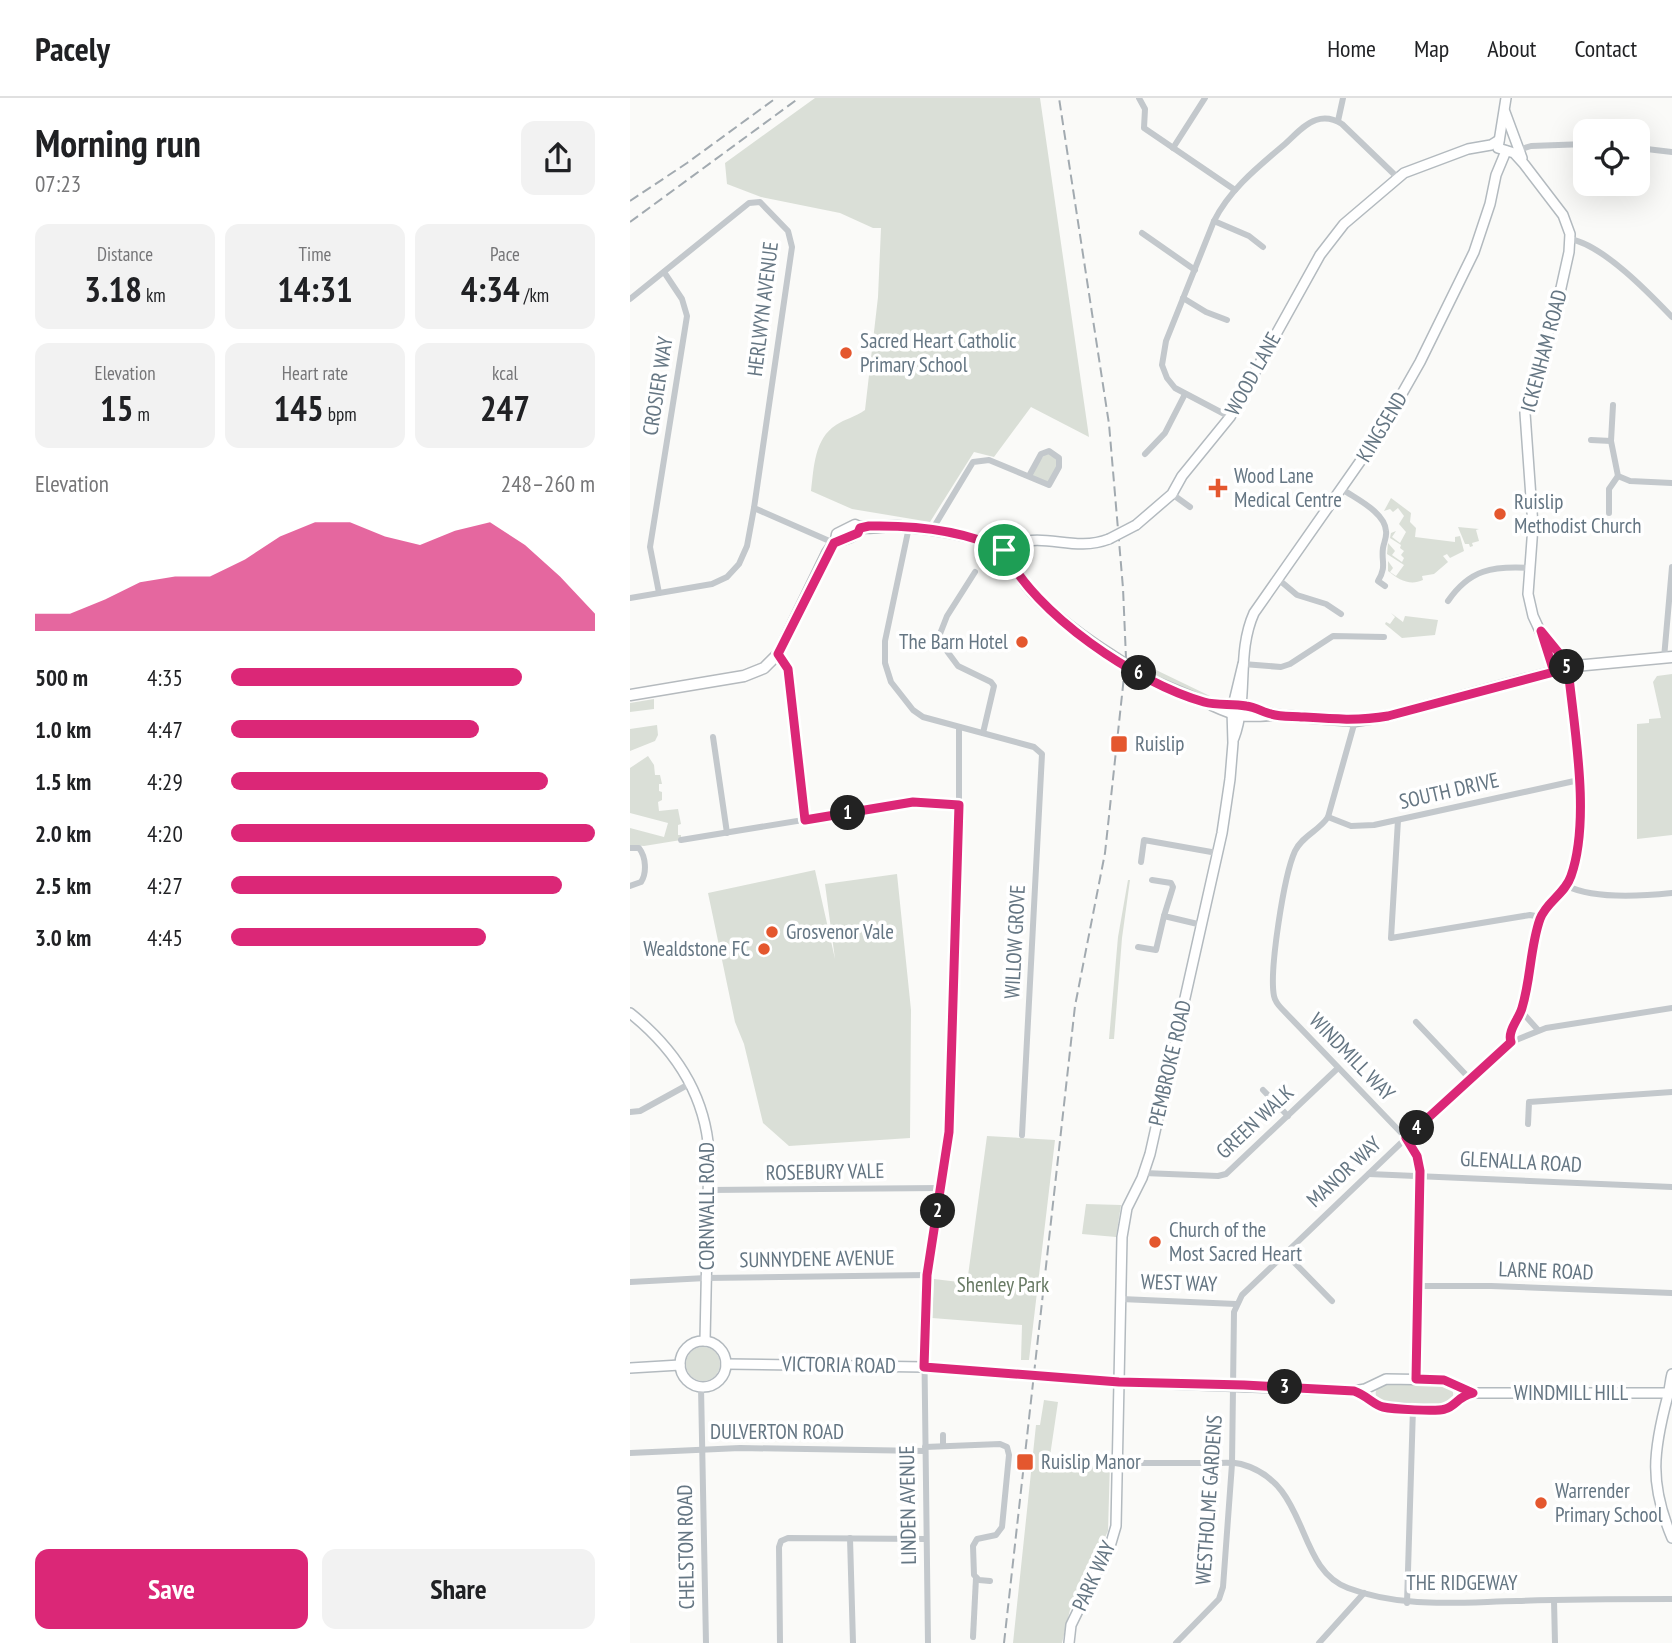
<!DOCTYPE html>
<html lang="en">
<head>
<meta charset="utf-8">
<style>
  body { margin:0; font-family:"PT Sans Narrow",sans-serif; background:#f2f2f2; color:#202124; height:100vh; display:flex; flex-direction:column; font-size:26px; white-space:nowrap }
  * { box-sizing:border-box; margin:0 }
  p { font-size:23px; color:#757577 }
  .icon { flex:none; width:38px; height:38px; fill:none; stroke:currentColor; stroke-width:2; stroke-linecap:round; stroke-linejoin:round }
  .map { position:relative; flex:1; overflow:hidden }
  .panel { display:flex; flex-direction:column; background:#fff; width:630px }
  .panel>* { flex:none }
  .fabs { position:absolute; left:943px; top:21px; display:grid; gap:14px }
  .fabs a { display:grid; place-items:center; width:77px; height:77px; border-radius:14px; background:#fff; box-shadow:0 7px 28px #0002; font-size:35px }
  .pin { position:absolute; display:grid; place-items:center; width:60px; height:60px; color:#fff; margin:-30px; border:4px solid #fff; border-radius:50%; box-shadow:0 2px 7px #0007 }
  .km { position:absolute; width:35px; height:35px; margin:-18px; border-radius:50%; background:#222; color:#fff; font-size:19px; line-height:35px; text-align:center }
  .round { display:grid; place-items:center; flex:none; width:74px; height:74px; border-radius:14px; background:#f2f2f2 }
  .overview { display:flex; align-items:center; justify-content:space-between; height:119px; padding:0 35px }
  h1 { font-size:38px; font-weight:700; line-height:52px }
  .stats { display:grid; grid-template-columns:repeat(3,1fr); gap:10px; height:119px; padding:7px 35px }
  .stats div { display:grid; align-content:center; border-radius:14px; background:#f2f2f2; text-align:center }
  .stats b { font-size:35px; font-weight:700 }
  .stats small { font-size:19px; font-weight:400 }
  .stats p { font-size:19px }
  .chart { height:196px; padding:14px 35px }
  .chart p { display:flex; justify-content:space-between }
  .chart svg { width:100%; height:126px; margin-top:7px; fill:#db2777; opacity:.7 }
  .action { display:flex; gap:14px; margin-top:auto; padding:14px 35px }
  .action a { flex:1; height:80px; border-radius:14px; background:#db2777; color:#fff; font-size:28px; font-weight:700; line-height:80px; text-align:center }
  .action a+a { background:#f2f2f2; color:#202124 }
  ul { padding:0 35px; list-style:none; font-size:23px }
  li { display:grid; grid-template-columns:112px 84px 1fr; align-items:center; height:52px }
  li i { height:18px; border-radius:9px; background:#db2777 }
  header { display:flex; align-items:center; gap:42px; box-sizing:border-box; height:98px; padding:0 35px; background:#fff; border-bottom:2px solid #e0e0e0 }
  header strong { font-size:33px }
  nav { display:flex; gap:38px; margin-inline-start:auto; font-size:24px }
  main { display:flex; flex:1; min-height:0 }
  .map>svg:first-child { display:block }
  .green { fill:#dadfd7 }
  .lines { fill:none; stroke-linecap:round; stroke-linejoin:round }
  .secondary-casing { stroke:#b3babf; stroke-width:12 }
  .primary-casing { stroke:#b5babe; stroke-width:13 }
  .street { stroke:#c3c8cc; stroke-width:6 }
  .secondary { stroke:#fff; stroke-width:9 }
  .primary { stroke:#fff; stroke-width:10 }
  .rail { stroke:#a2aab0; stroke-width:2; stroke-dasharray:10 5; stroke-linecap:butt }
  .secondary-bridge-casing { stroke:#b3babf; stroke-width:12; stroke-linecap:butt }
  .primary-bridge-casing { stroke:#b5babe; stroke-width:13; stroke-linecap:butt }
  .secondary-bridge { stroke:#fff; stroke-width:9 }
  .primary-bridge { stroke:#fff; stroke-width:10 }
  .route-casing { stroke:#fff; stroke-width:14 }
  .route { stroke:#db2777; stroke-width:9 }
  .poi-dot { fill:#e4572e; stroke:#fff; stroke-width:2.5 }
  .labels { text-anchor:middle; stroke-width:7; stroke-linejoin:round; paint-order:stroke }
  .street-label { font-size:21px; fill:#657683; stroke:#fff }
  .poi-label { font-size:21px; fill:#657683; stroke:#fff; text-anchor:start }
  .park-label { font-size:21px; fill:#687a64; stroke:#fff }
</style>
</head>
<body>
<header>
<strong>Pacely</strong>
<nav><a>Home</a><a>Map</a><a>About</a><a>Contact</a></nav>
</header>
<main>
<section class="panel">
<div class="overview"><div><h1>Morning run</h1><p>07:23</p></div><a class="round"><svg class="icon" aria-label="share" viewBox="0 0 24 24"><path d="M12 15V3M7 8l5-5 5 5M5 13v7h14v-7"/></svg></a></div>
<div class="stats">
<div><p>Distance</p><b>3.18<small> km</small></b></div>
<div><p>Time</p><b>14:31</b></div>
<div><p>Pace</p><b>4:34<small> /km</small></b></div>
</div>
<div class="stats">
<div><p>Elevation</p><b>15<small> m</small></b></div>
<div><p>Heart rate</p><b>145<small> bpm</small></b></div>
<div><p>kcal</p><b>247</b></div>
</div>
<div class="chart"><p><span>Elevation</span>248–260 m</p>
<svg viewBox="0 0 160 44" preserveAspectRatio="none"><path d="M0 44V38L10 38L20 33L30 27L40 25L50 25L60 19L70 11L80 6L90 6L100 11L110 14L120 9L130 6L140 14L150 25L160 38V44z"/></svg>
</div>
<ul>
<li><b>500 m</b>4:35<i style="width:80%"></i></li>
<li><b>1.0 km</b>4:47<i style="width:68%"></i></li>
<li><b>1.5 km</b>4:29<i style="width:87%"></i></li>
<li><b>2.0 km</b>4:20<i style="width:100%"></i></li>
<li><b>2.5 km</b>4:27<i style="width:91%"></i></li>
<li><b>3.0 km</b>4:45<i style="width:70%"></i></li>
</ul>
<div class="action"><a>Save</a><a>Share</a></div>
</section>
<div class="map">
<svg width="1042" height="1545" viewBox="0 0 1042 1545">
  <rect width="100%" height="100%" fill="#fafaf8"/>
  <g class="green">
    <path d="M 185,0 L 410,0 L 459,339 L 401,309 L 364,359 L 344,354 L 300,424 L 222,411 L 181,393 C 184,370 184,341 206,327 C 215,321 225,319 235,312 L 248,199 L 251,130 L 243,130 L 210,115 L 131,99 L 97,86 L 95,65 Z"/>
    <polygon points="417,353 430,363 419,387 399,378"/>
    <path d="M 761,400 L 781,415 L 780,424 L 786,430 L 785,439 L 825,444 L 825,439 L 830,438 L 834,453 L 820,460 L 817,456 L 813,458 L 818,464 L 804,476 L 792,478 L 793,482 C 780,488 769,482 758,473 L 758,463 L 763,470 L 760,474 L 766,478 L 774,467 L 757,456 L 758,445 L 765,453 L 762,457 L 772,464 L 774,460 L 771,457 L 774,453 L 770,450 L 771,447 L 760,440 L 761,435 L 766,433 L 762,439 L 770,445 L 776,434 L 769,426 L 774,418 L 768,410 L 763,414 L 760,411 L 754,413 Z"/>
    <polygon points="828,429 849,431 846,432 849,443 842,445 843,448 840,449 839,446 835,446"/>
    <polygon points="761,515 773,524 775,518 808,522 805,537 772,540 755,526 756,524 760,526 765,519"/>
    <polygon points="518,571 524,571 582,599 562,595 522,576 523,574"/>
    <polygon points="1042,576 1042,737 1007,741 1007,626 1019,625 1019,621 1031,620 1023,584 1027,578"/>
    <polygon points="24,601 24,611 0,614 0,605"/>
    <polygon points="27,627 28,637 25,643 0,653 0,631"/>
    <polygon points="18,658 24,667 25,677 30,677 32,686 29,686 29,693 32,694 32,702 28,704 29,713 48,711 51,726 48,727 48,737 51,737 51,742 14,748 0,747 0,730 34,739 38,725 0,715 0,670"/>
    <polygon points="185,772 205,861 195,786 267,776 281,912 280,1040 159,1048 133,1025 114,946 105,924 78,795"/>
    <polygon points="498,782 500,782 492,840 484,941 479,941 488,839"/>
    <polygon points="357,1038 425,1042 399,1262 391,1262 392,1227 302,1220 304,1181 337,1185"/>
    <polygon points="456,1106 491,1107 486,1139 452,1136"/>
    <circle cx="73" cy="1266" r="17"/>
    <path d="M 755,1283 L 811,1285 L 822,1291 C 825,1299 822,1303 815,1308 L 753,1306 C 742,1298 744,1290 755,1283 Z"/>
    <polygon points="414,1302 428,1304 420,1358 480,1364 478,1433 440,1512 432,1545 383,1545 406,1327 410,1327"/>
  </g>
  <g class="lines">
    <g class="secondary-casing">
      <g id="secondary">
        <polyline points="876,0 868,50 884,55 894,66 933,117 940,136 939,154 931,190 895,315 903,428 898,496 903,518 916,546 924,574"/>
        <polyline points="875,14 892,60"/>
        <polyline points="506,427 542,396 552,378 600,319 690,157 714,126 774,75 838,51 861,47 869,42"/>
        <path d="M 375,452 C 409,429 440,456 479,441"/>
        <polyline points="916,540 933,560 938,570"/>
        <path d="M 604,640 C 619,599 606,555 624,515 L 748,338 L 790,264 L 844,154 L 860,106 L 866,77 L 876,53"/>
        <path d="M 0,915 C 45,951 75,996 79,1054 L 75,1243"/>
        <circle cx="73" cy="1266" r="23"/>
        <polyline points="96,1266 294,1269 489,1284 724,1293 735,1291 756,1281 815,1282 843,1295"/>
        <polyline points="0,1270 50,1267"/>
        <path d="M 1042,1276 C 1040,1283 1040,1290 1038,1297 C 1023,1353 1019,1385 1042,1440"/>
        <path d="M 726,1294 C 736,1296 741,1303 749,1308 C 755,1310 809,1313 815,1311 C 826,1308 828,1298 843,1295 L 1039,1295"/>
        <polyline points="439,1545 441,1527 481,1445 486,1428 492,1139 497,1110 512,1080 520,1056 592,735 600,681 603,645 602,612 613,566"/>
      </g>
    </g>
    <g class="primary-casing">
      <g id="primary">
        <path d="M 206,442 C 214,443 226,438 230,430"/>
        <polyline points="518,581 571,603 582,606 612,607 645,617 725,623 758,618 945,568 1042,559"/>
        <path d="M 0,597 L 114,578 L 134,570 L 148,556 L 197,455 L 206,442 L 207,436 L 225,427 C 234,433 255,427 267,428 C 305,431 340,436 375,452 C 393,493 430,523 467,548"/>
        <path d="M 582,607 C 608,619 613,619 641,617"/>
      </g>
    </g>
    <g class="street">
      <polyline points="509,0 515,11 514,30 605,92"/>
      <polyline points="708,23 713,0"/>
      <polyline points="543,50 575,0"/>
      <polyline points="1008,50 1042,54"/>
      <polyline points="888,52 901,48 956,46"/>
      <polyline points="584,123 619,138 633,149"/>
      <polyline points="512,135 565,172"/>
      <path d="M 940,141 C 973,147 1019,195 1042,219"/>
      <polyline points="553,200 576,214 597,222"/>
      <polyline points="0,201 119,105 130,104 158,133 162,149 124,410 204,445"/>
      <polyline points="983,307 981,343 988,378 1000,383 1042,385"/>
      <path d="M 600,319 L 545,290 L 537,280 L 532,267 L 536,243 L 584,123 C 600,91 628,69 655,46 C 664,38 674,26 686,22 C 695,19 704,21 712,26 L 768,80"/>
      <polyline points="961,342 981,343"/>
      <polyline points="515,356 535,335 555,296"/>
      <path d="M 712,391 C 726,401 755,414 756,433 C 757,439 754,444 753,450 C 751,464 757,468 748,483 L 755,488"/>
      <polyline points="542,396 560,409"/>
      <polyline points="979,415 979,391 988,378"/>
      <polyline points="279,429 255,543 255,565 261,584 283,612 293,619 404,649 412,656 392,1037"/>
      <polyline points="302,432 343,364 359,362 419,387 429,369 429,360 419,353 411,356 399,378"/>
      <polyline points="345,474 317,518 308,541 328,568 361,584 364,588 353,635"/>
      <polyline points="648,481 667,497 696,506 711,516"/>
      <polyline points="29,495 20,449 57,218 52,201 34,174"/>
      <polyline points="0,500 82,486 97,479 109,466 117,448 124,410"/>
      <path d="M 818,503 C 840,471 863,468 899,470"/>
      <polyline points="148,556 158,571 175,722"/>
      <polyline points="1034,560 1042,469"/>
      <polyline points="613,566 651,569 660,566 703,538 754,539"/>
      <path d="M 725,623 L 698,719 C 689,733 673,737 665,753 C 654,777 639,873 644,898 C 645,903 648,907 652,911 L 779,1043 L 787,1058 L 790,1078 L 786,1281"/>
      <polyline points="83,639 97,735"/>
      <polyline points="698,719 721,728 744,727 949,682"/>
      <polyline points="768,722 761,840 900,817 911,819"/>
      <polyline points="51,742 283,704 329,707"/>
      <path d="M 0,750 L 9,750 C 16,759 17,775 11,784 L 0,788"/>
      <polyline points="511,764 514,742 587,755"/>
      <polyline points="522,782 541,785 543,789 534,818 572,827"/>
      <path d="M 937,788 C 963,801 1013,798 1042,795"/>
      <polyline points="508,849 526,852 534,818"/>
      <polyline points="891,913 908,932"/>
      <polyline points="786,924 839,980"/>
      <path d="M 881,944 C 877,933 889,921 892,910 C 901,881 900,849 910,821 C 917,803 936,796 943,773 C 960,710 944,634 938,570"/>
      <polyline points="633,992 658,1018"/>
      <polyline points="0,1014 10,1013 61,985"/>
      <polyline points="898,1026 899,1004 1042,994"/>
      <polyline points="514,1075 588,1078 596,1076 708,970"/>
      <polyline points="739,1076 1042,1089"/>
      <polyline points="79,1092 311,1090"/>
      <polyline points="655,1155 702,1203"/>
      <polyline points="0,1184 76,1180 297,1177"/>
      <polyline points="788,1188 861,1188 1042,1195"/>
      <polyline points="491,1201 606,1206"/>
      <polyline points="71,1289 76,1545"/>
      <polyline points="313,1348 313,1337"/>
      <polyline points="295,1349 370,1346 377,1349 379,1357 372,1429 366,1437 347,1441 343,1448 344,1477 349,1482 360,1483"/>
      <polyline points="0,1355 110,1350 295,1353"/>
      <path d="M 488,1365 C 516,1365 545,1365 573,1365 C 585,1366 599,1363 611,1366 C 681,1385 664,1470 718,1490 C 773,1511 831,1504 887,1503 C 939,1501 990,1501 1042,1501"/>
      <polyline points="220,1440 223,1545"/>
      <polyline points="924,1502 925,1545"/>
      <polyline points="777,1505 783,1310"/>
      <polyline points="343,1539 346,1480"/>
      <polyline points="150,1545 149,1449 151,1443 158,1440 296,1441"/>
      <polyline points="298,1545 294,1226 297,1177 319,1034 329,711 329,629"/>
      <polyline points="546,1545 589,1501 593,1489 602,1366 604,1214 612,1197 839,980 881,944 916,930 1042,910"/>
      <polyline points="689,1545 734,1495"/>
    </g>
    <use href="#secondary" class="secondary"/>
    <use href="#primary" class="primary"/>
    <g class="rail">
      <polyline points="0,103 57,65 146,0"/>
      <polyline points="0,124 169,0"/>
      <polyline points="374,1545 445,908 475,755 496,560 493,490 479,326 429,0"/>
    </g>
    <g class="secondary-bridge-casing">
      <polyline id="secondary-bridge" points="479,441 506,427"/>
    </g>
    <g class="primary-bridge-casing">
      <polyline id="primary-bridge" points="467,548 518,581"/>
    </g>
    <use href="#secondary-bridge" class="secondary-bridge"/>
    <use href="#primary-bridge" class="primary-bridge"/>
  </g>
  <g class="lines">
    <g class="route-casing">
      <path id="route" d="M 239,428 C 285,427 333,432 374,452 C 404,516 507,585 574,604 C 588,608 602,605 616,608 C 625,609 633,614 641,616 C 651,619 663,618 673,619 C 702,621 729,623 758,618 L 924,574 L 911,533 L 933,560 L 938,570 C 944,630 961,721 941,778 C 935,796 916,804 910,821 C 900,849 901,881 892,910 C 889,921 877,933 881,944 L 776,1040 L 787,1058 L 790,1073 L 786,1281 L 814,1282 L 843,1295 C 828,1298 826,1308 815,1311 C 807,1314 762,1311 753,1309 C 744,1307 736,1297 724,1293 L 614,1287 L 489,1284 L 294,1269 L 297,1177 L 319,1034 L 329,707 L 283,704 L 175,722 L 158,571 L 148,556 L 204,445 L 228,435 L 230,430 Z"/>
    </g>
    <use href="#route" class="route"/>
  </g>
  <g class="poi-dot">
    <circle cx="216" cy="255" r="7"/>
    <path d="M584.5 379.5h7v7h7v7h-7v7h-7v-7h-7v-7h7z"/>
    <circle cx="870" cy="416" r="7"/>
    <circle cx="392" cy="544" r="7"/>
    <rect x="480" y="637" width="18" height="18" rx="3.5"/>
    <circle cx="142" cy="834" r="7"/>
    <circle cx="134" cy="851" r="7"/>
    <circle cx="525" cy="1144" r="7"/>
    <rect x="386" y="1355" width="18" height="18" rx="3.5"/>
    <circle cx="911" cy="1405" r="7"/>
  </g>
  <g class="labels">
    <g class="street-label">
      <text transform="translate(133 211) rotate(-83)" y="7">HERLWYN AVENUE</text>
      <text transform="translate(914 253) rotate(-75)" y="7">ICKENHAM ROAD</text>
      <text transform="translate(623 276) rotate(-61)" y="7">WOOD LANE</text>
      <text transform="translate(28 288) rotate(-81)" y="7">CROSIER WAY</text>
      <text transform="translate(752 329) rotate(-59)" y="7">KINGSEND</text>
      <text transform="translate(819 693) rotate(-13)" y="7">SOUTH DRIVE</text>
      <text transform="translate(385 844) rotate(-87)" y="7">WILLOW GROVE</text>
      <text transform="translate(722 959) rotate(46)" y="7">WINDMILL WAY</text>
      <text transform="translate(540 965) rotate(-77)" y="7">PEMBROKE ROAD</text>
      <text transform="translate(625 1024) rotate(-43)" y="7">GREEN WALK</text>
      <text transform="translate(891 1064) rotate(3)" y="7">GLENALLA ROAD</text>
      <text transform="translate(195 1074) rotate(-1)" y="7">ROSEBURY VALE</text>
      <text transform="translate(714 1074) rotate(-43)" y="7">MANOR WAY</text>
      <text transform="translate(77 1108) rotate(-90)" y="7">CORNWALL ROAD</text>
      <text transform="translate(187 1161) rotate(-1)" y="7">SUNNYDENE AVENUE</text>
      <text transform="translate(916 1173) rotate(2)" y="7">LARNE ROAD</text>
      <text transform="translate(549 1185) rotate(2)" y="7">WEST WAY</text>
      <text transform="translate(209 1267) rotate(1)" y="7">VICTORIA ROAD</text>
      <text x="941" y="1302">WINDMILL HILL</text>
      <text x="147" y="1341">DULVERTON ROAD</text>
      <text transform="translate(579 1402) rotate(-86)" y="7">WESTHOLME GARDENS</text>
      <text transform="translate(278 1407) rotate(-91)" y="7">LINDEN AVENUE</text>
      <text transform="translate(56 1449) rotate(-91)" y="7">CHELSTON ROAD</text>
      <text transform="translate(464 1478) rotate(-65)" y="7">PARK WAY</text>
      <text x="832" y="1492">THE RIDGEWAY</text>
    </g>
    <g class="poi-label">
      <text x="230" y="250">Sacred Heart Catholic<tspan x="230" dy="24">Primary School</tspan></text>
      <text x="604" y="385">Wood Lane<tspan x="604" dy="24">Medical Centre</tspan></text>
      <text x="884" y="411">Ruislip<tspan x="884" dy="24">Methodist Church</tspan></text>
      <text x="378" y="551" text-anchor="end">The Barn Hotel</text>
      <text x="505" y="653">Ruislip</text>
      <text x="156" y="841">Grosvenor Vale</text>
      <text x="120" y="858" text-anchor="end">Wealdstone FC</text>
      <text x="539" y="1139">Church of the<tspan x="539" dy="24">Most Sacred Heart</tspan></text>
      <text x="411" y="1371">Ruislip Manor</text>
      <text x="925" y="1400">Warrender<tspan x="925" dy="24">Primary School</tspan></text>
    </g>
    <g class="park-label">
      <text x="373" y="1194">Shenley Park</text>
    </g>
  </g>
</svg>
<div class="fabs">
<a><svg class="icon" aria-label="locate" viewBox="0 0 24 24"><circle cx="12" cy="12" r="6"/><path d="M12 2v4M12 18v4M2 12h4M18 12h4"/></svg></a>
</div>
<div class="pin" style="left:374px;top:452px;background:#1e9e55"><svg class="icon" aria-label="arrive" viewBox="0 0 24 24"><path d="M6 21V4h12l-3 4 3 4H6"/></svg></div>
<b class="km" style="left:218px;top:715px">1</b>
<b class="km" style="left:308px;top:1113px">2</b>
<b class="km" style="left:655px;top:1289px">3</b>
<b class="km" style="left:787px;top:1030px">4</b>
<b class="km" style="left:937px;top:569px">5</b>
<b class="km" style="left:509px;top:575px">6</b>
</div>
</main>
</body>
</html>
